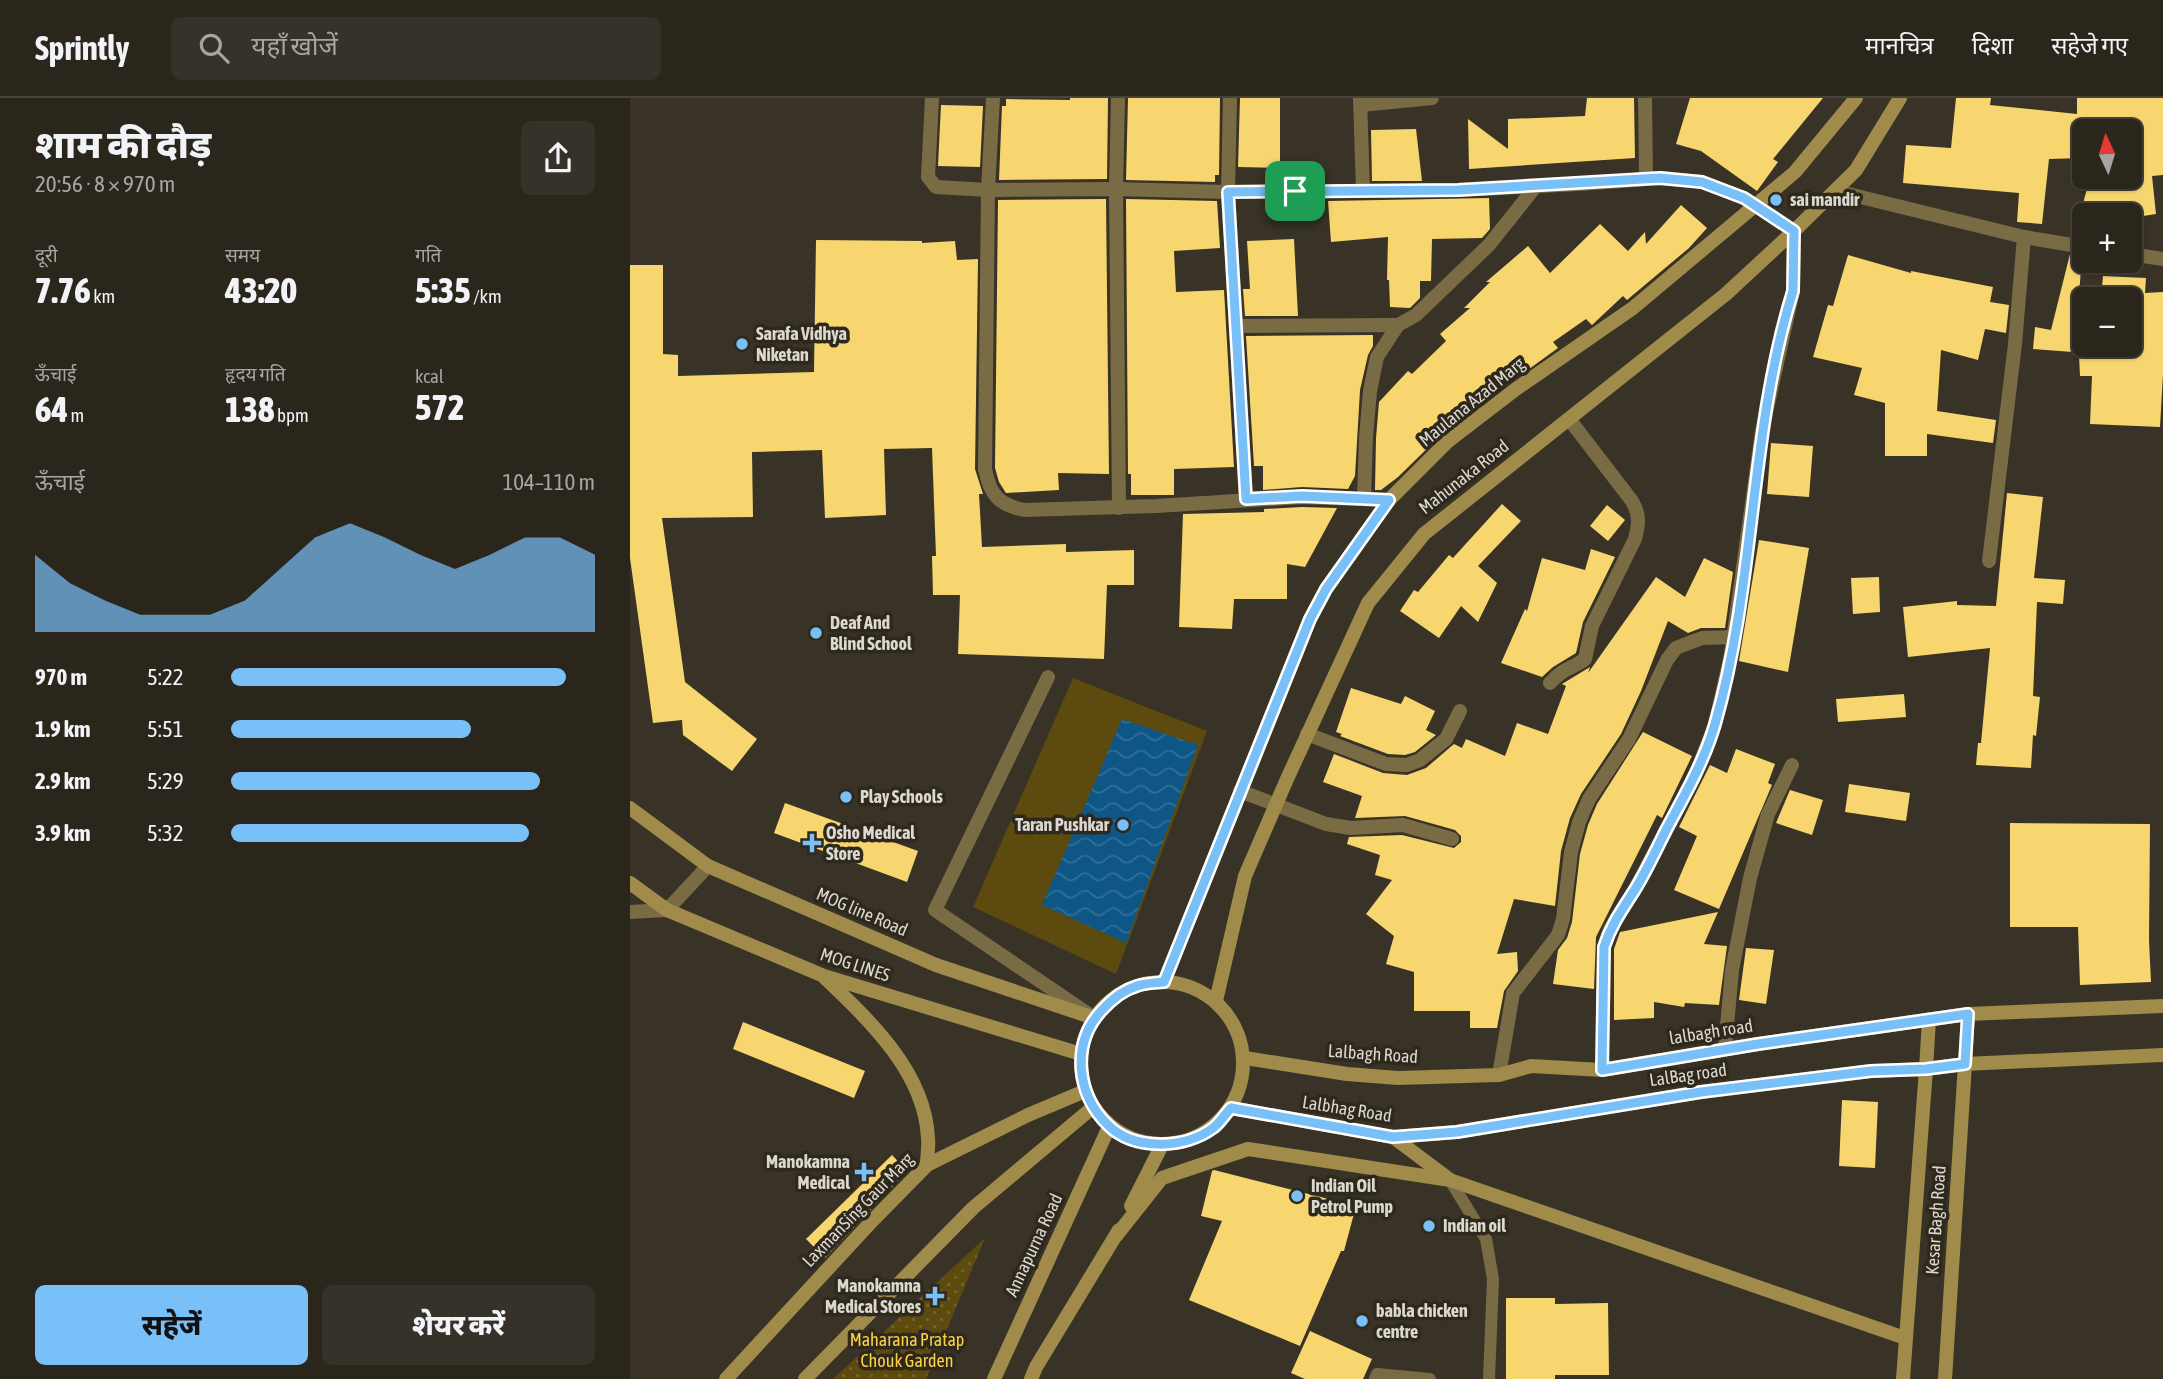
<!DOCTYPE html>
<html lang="hi">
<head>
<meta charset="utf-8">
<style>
  body { margin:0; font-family:"Asap Condensed","Noto Sans Devanagari",sans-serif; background:#363229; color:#f1f3f6; height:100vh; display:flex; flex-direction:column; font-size:26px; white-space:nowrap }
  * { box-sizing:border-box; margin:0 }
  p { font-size:23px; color:#a5a5a3 }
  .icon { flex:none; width:38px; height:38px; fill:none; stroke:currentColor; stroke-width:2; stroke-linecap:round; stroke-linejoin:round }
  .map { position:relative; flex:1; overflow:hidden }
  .panel { display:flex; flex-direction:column; background:#2a261c; width:630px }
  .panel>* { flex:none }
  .needle { width:46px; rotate:356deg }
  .fabs { position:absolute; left:1442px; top:21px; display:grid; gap:14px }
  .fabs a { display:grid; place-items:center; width:70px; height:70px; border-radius:10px; background:#2a261c; box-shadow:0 2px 5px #0004,0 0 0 2px #46433b; font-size:35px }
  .pin { position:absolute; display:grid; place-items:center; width:60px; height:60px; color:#fff; margin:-30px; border-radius:14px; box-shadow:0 4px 10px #0006 }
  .round { display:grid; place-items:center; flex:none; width:74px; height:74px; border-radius:10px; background:#363229 }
  .overview { display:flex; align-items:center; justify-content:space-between; height:119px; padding:0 35px }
  h1 { font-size:38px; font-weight:800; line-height:52px }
  .stats { display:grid; grid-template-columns:repeat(3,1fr); gap:10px; height:119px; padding:7px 35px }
  .stats div { display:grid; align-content:center }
  .stats b { font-size:35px; font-weight:800 }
  .stats small { font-size:19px; font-weight:400 }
  .stats p { font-size:19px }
  .chart { height:196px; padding:14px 35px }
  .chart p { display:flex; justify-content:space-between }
  .chart svg { width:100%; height:126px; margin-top:7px; fill:#79bff8; opacity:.7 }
  .cta { display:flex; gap:14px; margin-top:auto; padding:14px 35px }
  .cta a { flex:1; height:80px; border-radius:10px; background:#79bff8; color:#111; font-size:28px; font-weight:800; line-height:80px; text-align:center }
  .cta a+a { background:#363229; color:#f1f3f6 }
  ul { padding:0 35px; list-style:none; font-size:23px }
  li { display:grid; grid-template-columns:112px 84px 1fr; align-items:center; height:52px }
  li i { height:18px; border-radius:9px; background:#79bff8 }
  header { display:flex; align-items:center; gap:42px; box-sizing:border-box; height:98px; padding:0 35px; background:#2a261c; border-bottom:2px solid #46433b }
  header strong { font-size:33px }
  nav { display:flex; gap:38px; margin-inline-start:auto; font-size:24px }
  .search { width:490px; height:63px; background:#363229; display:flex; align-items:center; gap:18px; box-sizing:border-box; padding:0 24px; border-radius:10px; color:#a5a5a3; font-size:26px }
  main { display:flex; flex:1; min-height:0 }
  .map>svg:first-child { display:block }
  .grass { fill:#5c4a0e }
  .park { fill:url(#park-dots) }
  .water { fill:url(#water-waves) }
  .building { fill:#f8d66f }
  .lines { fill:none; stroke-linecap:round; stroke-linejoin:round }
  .lane { stroke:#796c45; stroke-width:12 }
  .street { stroke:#796c45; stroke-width:14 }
  .secondary { stroke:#a08b4b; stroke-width:14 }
  .route-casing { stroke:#fff; stroke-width:14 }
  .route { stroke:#79bff8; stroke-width:9 }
  .poi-dot { fill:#79bff8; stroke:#2e291c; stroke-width:2.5 }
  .labels { text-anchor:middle; stroke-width:7; stroke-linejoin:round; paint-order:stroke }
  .poi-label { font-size:18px; font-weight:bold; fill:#dbd8d0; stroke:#2e291c; text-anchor:start }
  .street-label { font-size:18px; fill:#dbd8d0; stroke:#2e291c }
  .park-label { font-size:18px; fill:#fcd244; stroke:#2e291c }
</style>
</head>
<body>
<header>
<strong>Sprintly</strong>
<div class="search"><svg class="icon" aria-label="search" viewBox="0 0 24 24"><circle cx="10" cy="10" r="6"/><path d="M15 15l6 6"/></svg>यहाँ खोजें</div>
<nav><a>मानचित्र</a><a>दिशा</a><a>सहेजे गए</a></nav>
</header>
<main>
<section class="panel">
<div class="overview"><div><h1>शाम की दौड़</h1><p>20:56 · 8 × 970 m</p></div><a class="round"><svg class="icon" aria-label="share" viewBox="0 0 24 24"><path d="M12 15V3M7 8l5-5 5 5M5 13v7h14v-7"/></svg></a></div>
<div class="stats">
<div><p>दूरी</p><b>7.76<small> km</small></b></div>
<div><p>समय</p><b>43:20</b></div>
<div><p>गति</p><b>5:35<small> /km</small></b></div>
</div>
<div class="stats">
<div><p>ऊँचाई</p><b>64<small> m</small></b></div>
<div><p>हृदय गति</p><b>138<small> bpm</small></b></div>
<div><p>kcal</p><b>572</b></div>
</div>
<div class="chart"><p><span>ऊँचाई</span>104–110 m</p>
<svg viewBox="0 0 160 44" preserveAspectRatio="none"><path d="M0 44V17L10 27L20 33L30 38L40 38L50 38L60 33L70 22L80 11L90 6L100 11L110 17L120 22L130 17L140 11L150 11L160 17V44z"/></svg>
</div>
<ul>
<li><b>970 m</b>5:22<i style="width:92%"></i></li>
<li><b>1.9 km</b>5:51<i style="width:66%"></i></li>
<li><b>2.9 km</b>5:29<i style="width:85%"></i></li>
<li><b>3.9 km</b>5:32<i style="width:82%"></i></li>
</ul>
<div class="cta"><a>सहेजें</a><a>शेयर करें</a></div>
</section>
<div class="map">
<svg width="1533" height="1281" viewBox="0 0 1533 1281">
  <defs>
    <pattern id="park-dots" width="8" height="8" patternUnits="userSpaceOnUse" patternTransform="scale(1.75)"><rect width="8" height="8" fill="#5c4a0e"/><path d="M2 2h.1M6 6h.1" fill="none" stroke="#736330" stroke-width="1.8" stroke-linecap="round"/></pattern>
    <pattern id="water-waves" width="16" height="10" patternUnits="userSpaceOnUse" patternTransform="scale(1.75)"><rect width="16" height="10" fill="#0e5686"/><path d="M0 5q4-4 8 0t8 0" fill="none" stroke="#306e96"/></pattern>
  </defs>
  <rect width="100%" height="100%" fill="#383326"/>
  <polygon class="grass" points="443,580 577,633 486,876 343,809"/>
  <polygon class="park" points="355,1140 296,1281 203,1281"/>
  <polygon class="water" points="492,621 568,647 496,845 412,807"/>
  <g class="building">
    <polygon points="440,0 478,0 477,81 369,82 372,8 376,8 376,1 440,2"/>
    <polygon points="498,0 590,0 589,77 585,77 585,84 496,82"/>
    <polygon points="610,0 650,0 650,70 608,69"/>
    <polygon points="957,0 1004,0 1005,60 839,71 838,21 878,51 878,21 955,18"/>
    <polygon points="1060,0 1193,0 1143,61 1148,64 1127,93 1071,53 1046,46"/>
    <polygon points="1326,0 1361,0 1360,7 1447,16 1447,0 1533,0 1533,77 1522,78 1526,116 1500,120 1500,117 1450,117 1460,79 1500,79 1500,33 1454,33 1454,60 1419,61 1412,126 1387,124 1389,95 1273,85 1276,47 1321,50"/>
    <polygon points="311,7 353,8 350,69 308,68"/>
    <polygon points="786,31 792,83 742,83 741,32"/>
    <polygon points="859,100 860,131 852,140 802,141 801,183 790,183 790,200 780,210 760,209 759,182 757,182 758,139 701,144 698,103"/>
    <polygon points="476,101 479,376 428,375 429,392 376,395 369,384 365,370 368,102"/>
    <polygon points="496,101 587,103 590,150 544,153 546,194 594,192 604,369 544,371 544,397 501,397 501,376 498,376"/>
    <polygon points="1051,107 1077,130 1059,150 997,202 993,198 962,227 956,221 923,244 928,250 899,271 895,267 823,318 808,334 811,337 768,379 751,392 745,392 746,340 749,304 778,273 782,276 816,243 810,236 840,210 834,210 860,184 856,184 898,148 920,175 970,126 998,153 1015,134 1016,146"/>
    <polygon points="664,141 668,218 615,218 613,191 620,191 617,143"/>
    <polygon points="186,142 292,143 292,145 325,143 327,162 348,161 345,371 353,396 349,396 352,449 436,446 436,454 504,452 504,487 477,487 474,561 328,556 330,497 303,497 302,458 306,458 302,350 254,351 256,417 195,420 192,352 122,354 123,419 32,420 55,584 127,641 102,673 53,637 52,622 23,625 0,460 0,167 33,167 33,256 48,257 48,278 184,274"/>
    <polygon points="1440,156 1452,158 1446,236 1454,238 1454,247 1470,247 1469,256 1403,251 1405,229 1421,232"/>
    <polygon points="1218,157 1281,175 1281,173 1363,189 1360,204 1379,207 1376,235 1355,231 1348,262 1311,252 1307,313 1366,322 1363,345 1297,336 1297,358 1255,358 1255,305 1224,297 1232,270 1183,259 1198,207 1203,208"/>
    <polygon points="1473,178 1516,180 1515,195 1533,194 1533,276 1530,329 1460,326 1462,278 1450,278 1449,257 1500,256 1500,201 1471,201"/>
    <polygon points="743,237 743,248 738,257 730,292 725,378 718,391 672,389 633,392 633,368 624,368 616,238"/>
    <polygon points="1141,345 1183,348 1179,399 1137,396"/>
    <polygon points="1377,395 1413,399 1404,480 1435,482 1433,506 1407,504 1403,598 1410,599 1406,638 1403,637 1401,670 1346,667 1348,645 1351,645 1360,550 1278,559 1273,509 1327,503 1327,507 1366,508"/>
    <polygon points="872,406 891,423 848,468 867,485 848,524 831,508 809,540 770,513 784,492 788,494 819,457 823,460"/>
    <polygon points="977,407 995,422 978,443 960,428"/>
    <polygon points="672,409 707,410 675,469 657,466 657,501 604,501 602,531 549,529 553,416 634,414 634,411"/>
    <polygon points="1129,442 1179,450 1158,574 1109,563"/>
    <polygon points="961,451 985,459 953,524 946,555 923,569 912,579 871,565 895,511 897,513 912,460 955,472"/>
    <polygon points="1074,460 1103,474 1095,530 1071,530 1058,535 1038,523 1011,593 991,636 951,696 940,720 931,753 925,808 884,801 867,856 887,854 888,873 874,893 867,930 840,930 840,913 784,913 784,874 756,866 764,838 736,816 762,782 745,777 750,757 717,746 719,739 772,737 824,750 831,744 831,738 825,732 775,718 725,720 732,698 693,684 704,656 753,675 777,677 796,670 824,646 832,650 836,641 875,658 887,625 918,636 936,588 932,586 960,569 958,575 1026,479 1055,499"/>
    <polygon points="1249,479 1250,514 1223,516 1221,480"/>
    <polygon points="721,590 771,606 775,598 805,613 796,632 806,637 785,654 775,657 758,656 710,638 712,636 706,634"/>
    <polygon points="1274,596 1276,619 1208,624 1206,601"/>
    <polygon points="1013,634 1062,658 1032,720 1027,717 966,839 964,891 923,886 928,852 937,840 942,824 950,756 958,727 967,706"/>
    <polygon points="1106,651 1145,666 1138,685 1142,687 1089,811 1044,792 1067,738 1049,729 1080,667 1097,675"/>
    <polygon points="1219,686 1280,695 1276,723 1215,714"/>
    <polygon points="1160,692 1193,702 1182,737 1146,725"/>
    <polygon points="155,705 288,753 277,784 144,735"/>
    <polygon points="1380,725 1520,726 1519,842 1521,884 1450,887 1448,829 1380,829"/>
    <polygon points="1088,814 1074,846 1097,848 1089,907 1055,905 1054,909 1024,904 1024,920 984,922 984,851 990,834"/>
    <polygon points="1116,850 1144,852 1136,906 1109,902"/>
    <polygon points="113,924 235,973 224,1000 103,951"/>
    <polygon points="1212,1002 1248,1004 1245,1070 1209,1068"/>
    <polygon points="262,1057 277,1073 195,1160 176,1141"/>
    <polygon points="584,1072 726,1108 714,1153 711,1153 670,1248 559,1202 592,1123 571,1118 582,1073"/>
    <polygon points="876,1200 925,1200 925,1206 978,1205 979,1277 925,1277 925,1281 876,1281"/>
    <polygon points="680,1233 742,1261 733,1281 675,1281 661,1275"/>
  </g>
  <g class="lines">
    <g class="lane">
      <polyline points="820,1082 856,1141 863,1181 859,1281"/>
      <polyline points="745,1281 747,1276 800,1281"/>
    </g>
    <g class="street">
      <polyline points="302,0 298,79 306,89 358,92 486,91 598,94 828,92 949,86 1030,80 1072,84 1114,100 1164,133 1163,193 1132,333 1101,556 1085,627 1064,680 1004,793 980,831 974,849 972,972"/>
      <path d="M 363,0 L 358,92 L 355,371 C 360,397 369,407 394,412 L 526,408 L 672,399 L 759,402"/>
      <polyline points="488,0 486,91 489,410"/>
      <polyline points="600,0 598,94 616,401"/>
      <polyline points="730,0 733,93"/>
      <polyline points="1015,0 1016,80"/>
      <polyline points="731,7 802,0"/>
      <polyline points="1206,93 1394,139 1454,149"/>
      <polyline points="1500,156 1533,161"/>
      <polyline points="606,228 768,227"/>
      <polyline points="734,400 736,339 740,293 747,259 768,227 786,217 859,147 906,88"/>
      <polyline points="1359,463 1385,246 1394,139"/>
      <polyline points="418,579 305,812 457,915"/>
      <path d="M 920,585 C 932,571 941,571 955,561 L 962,528 L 1005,441 C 1009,426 1010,417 1002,403 L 939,321"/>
      <polyline points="677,636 756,666 777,667 790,662 816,641 830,613"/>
      <polyline points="610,693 696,726 721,730 773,727 822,741"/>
      <polyline points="0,814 37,812 78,768"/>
      <polyline points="1095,951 1102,872 1120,780 1138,716 1162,667"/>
      <polyline points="869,977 883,895 928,837 933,821 941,754 949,724 959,701 999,641 1037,562 1046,550 1072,540 1103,539"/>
    </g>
    <g class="secondary">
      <polyline points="0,710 78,768 306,867 464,920"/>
      <polyline points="0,785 37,812 194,878 451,956"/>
      <path d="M 195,880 C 239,922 295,974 298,1040 C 299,1049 297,1058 297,1067"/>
      <circle cx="532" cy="965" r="81"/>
      <polyline points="534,884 680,521 696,491 759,402 817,344 886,291 1003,210 1165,74 1226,0"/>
      <polyline points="586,903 615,778 657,681 738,505 794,436 1096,196 1164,133 1226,72 1270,0"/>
      <polyline points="1338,916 1533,908"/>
      <polyline points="615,960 717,976 768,980 869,977 901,968 972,972 1128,946 1338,916 1335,966 1296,971 1299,921"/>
      <polyline points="601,1010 763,1039 827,1034 1071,994 1241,973 1296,971 1273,1281"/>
      <polyline points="763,1039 819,1081"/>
      <polyline points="501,1108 532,1047"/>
      <polyline points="486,1138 532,1080 618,1051 820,1082 1275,1240"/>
      <polyline points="96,1281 242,1123 297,1067 398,1017 455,993"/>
      <polyline points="175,1281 343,1110 462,1010"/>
      <polyline points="364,1281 479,1029"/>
      <polyline points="401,1281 406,1269 489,1132"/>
      <polyline points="1315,1281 1335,966 1533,957"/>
    </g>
  </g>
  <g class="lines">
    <g class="route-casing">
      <path id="route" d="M 1030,80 L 1072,84 L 1114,100 L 1164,133 L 1163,193 C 1119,334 1126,485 1085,626 C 1074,664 1054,698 1036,732 C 1026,752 1016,774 1004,793 C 992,812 981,827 974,849 L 972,972 L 1128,946 L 1338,916 L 1335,966 L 1296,971 L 1241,973 L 1071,994 L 827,1034 L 763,1039 L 601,1010 C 595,1016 590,1025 583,1030 C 555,1051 504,1053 478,1027 C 446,996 441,945 472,912 C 482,901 493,892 507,888 C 515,885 525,885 534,884 L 680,521 L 696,491 L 759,402 L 672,398 L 616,401 L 598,94 L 828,92 Z"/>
    </g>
    <use href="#route" class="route"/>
  </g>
  <g class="poi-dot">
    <circle cx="1146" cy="102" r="7"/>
    <circle cx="112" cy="246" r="7"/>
    <circle cx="186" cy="535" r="7"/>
    <circle cx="216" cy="699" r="7"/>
    <circle cx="493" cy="727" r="7"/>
    <path d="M178.5 734.5h7v7h7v7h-7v7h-7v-7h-7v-7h7z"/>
    <path d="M230.5 1063.5h7v7h7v7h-7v7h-7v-7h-7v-7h7z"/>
    <circle cx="667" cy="1098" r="7"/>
    <circle cx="799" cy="1128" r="7"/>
    <path d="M301.5 1187.5h7v7h7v7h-7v7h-7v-7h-7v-7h7z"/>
    <circle cx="732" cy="1223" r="7"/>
  </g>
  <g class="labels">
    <g class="poi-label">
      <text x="1160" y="108">sai mandir</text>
      <text x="126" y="242">Sarafa Vidhya<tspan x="126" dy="21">Niketan</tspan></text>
      <text x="200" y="531">Deaf And<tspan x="200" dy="21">Blind School</tspan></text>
      <text x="230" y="705">Play Schools</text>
      <text x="479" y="733" text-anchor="end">Taran Pushkar</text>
      <text x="196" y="741">Osho Medical<tspan x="196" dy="21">Store</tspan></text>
      <text x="220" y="1070" text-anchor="end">Manokamna<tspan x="220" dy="21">Medical</tspan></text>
      <text x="681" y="1094">Indian Oil<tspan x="681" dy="21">Petrol Pump</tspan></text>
      <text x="813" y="1134">Indian oil</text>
      <text x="291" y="1194" text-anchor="end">Manokamna<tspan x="291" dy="21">Medical Stores</tspan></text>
      <text x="746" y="1219">babla chicken<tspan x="746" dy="21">centre</tspan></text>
    </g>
    <g class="street-label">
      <text transform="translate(842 304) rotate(-39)" y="6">Maulana Azad Marg</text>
      <text transform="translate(834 379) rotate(-38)" y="6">Mahunaka Road</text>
      <text transform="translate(232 814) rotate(23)" y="6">MOG line Road</text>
      <text transform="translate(225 867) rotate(18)" y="6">MOG LINES</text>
      <text transform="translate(1081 934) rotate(-9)" y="6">lalbagh road</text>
      <text transform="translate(743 956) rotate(4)" y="6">Lalbagh Road</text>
      <text transform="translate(1058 977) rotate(-8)" y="6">LalBag road</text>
      <text transform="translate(717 1011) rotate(9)" y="6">Lalbhag Road</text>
      <text transform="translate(228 1112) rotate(-46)" y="6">LaxmanSing Gaur Marg</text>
      <text transform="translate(1306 1122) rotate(-86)" y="6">Kesar Bagh Road</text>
      <text transform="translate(404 1147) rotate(-65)" y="6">Annapurna Road</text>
    </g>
    <g class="park-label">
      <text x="277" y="1248">Maharana Pratap<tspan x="277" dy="21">Chouk Garden</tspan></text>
    </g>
  </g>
</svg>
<div class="fabs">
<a><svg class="needle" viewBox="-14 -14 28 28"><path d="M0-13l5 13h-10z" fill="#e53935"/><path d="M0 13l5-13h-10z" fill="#a5a5a3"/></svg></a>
<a>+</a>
<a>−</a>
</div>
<div class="pin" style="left:665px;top:93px;background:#1e9e55"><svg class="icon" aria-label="arrive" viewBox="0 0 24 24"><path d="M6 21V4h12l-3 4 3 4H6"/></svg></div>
</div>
</main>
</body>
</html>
